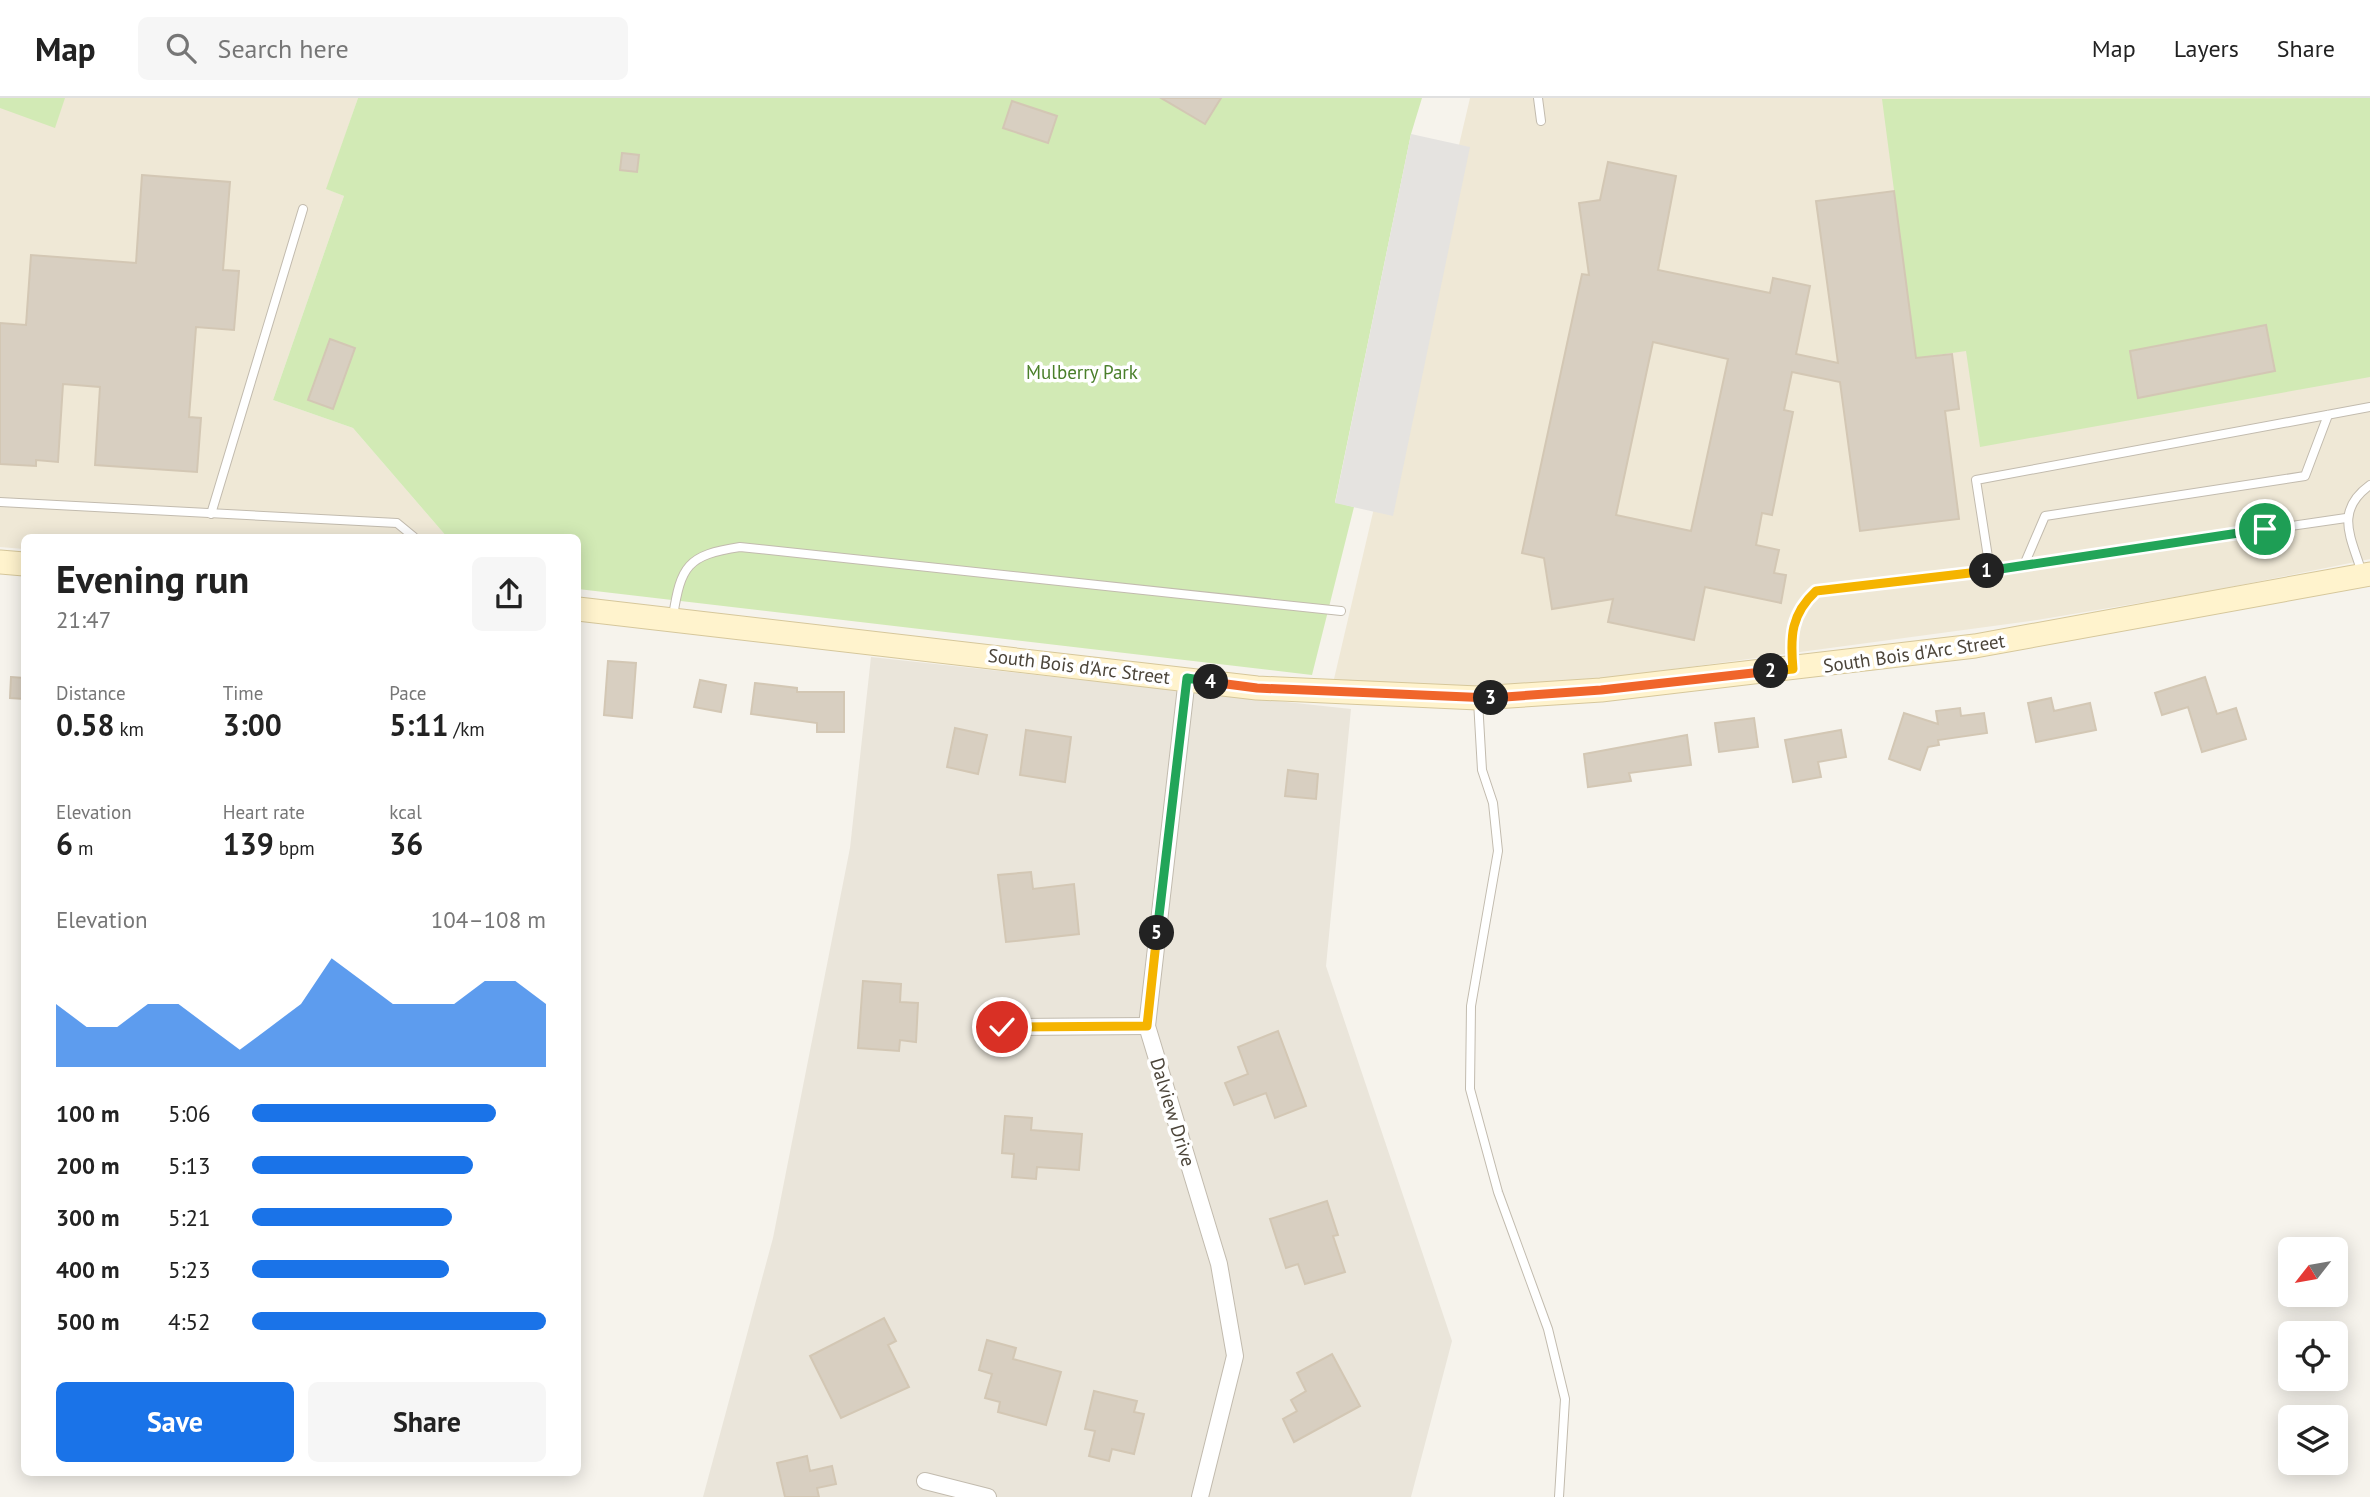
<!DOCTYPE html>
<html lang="en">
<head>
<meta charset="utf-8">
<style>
  body { margin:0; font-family:"PT Sans",sans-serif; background:#f6f6f6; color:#222; height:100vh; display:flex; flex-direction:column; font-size:26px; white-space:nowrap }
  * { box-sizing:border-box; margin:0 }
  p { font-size:23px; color:#767676 }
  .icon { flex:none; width:38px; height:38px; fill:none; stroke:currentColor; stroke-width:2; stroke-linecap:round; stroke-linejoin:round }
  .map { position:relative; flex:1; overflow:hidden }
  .sheet { position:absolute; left:21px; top:436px; width:560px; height:942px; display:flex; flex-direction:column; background:#fff; border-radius:10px; box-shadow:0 4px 18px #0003 }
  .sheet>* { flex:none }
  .needle { width:46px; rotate:239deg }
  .fabs { position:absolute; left:2278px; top:1139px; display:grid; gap:14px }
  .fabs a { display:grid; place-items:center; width:70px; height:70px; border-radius:10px; background:#fff; box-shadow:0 4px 18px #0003; font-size:35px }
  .pin { position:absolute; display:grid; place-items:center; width:60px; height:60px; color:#fff; margin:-30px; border:4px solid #fff; border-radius:50%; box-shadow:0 2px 7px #0007 }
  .km { position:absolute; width:35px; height:35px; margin:-18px; border-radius:50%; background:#222; color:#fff; font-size:19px; line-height:35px; text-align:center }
  .round { display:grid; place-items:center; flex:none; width:74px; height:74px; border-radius:10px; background:#f6f6f6 }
  .overview { display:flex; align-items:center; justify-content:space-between; height:119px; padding:0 35px }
  h1 { font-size:38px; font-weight:600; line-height:52px }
  .stats { display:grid; grid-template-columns:repeat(3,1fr); gap:10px; height:119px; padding:7px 35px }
  .stats div { display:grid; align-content:center }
  .stats b { font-size:30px; font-weight:600 }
  .stats small { font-size:19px; font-weight:400 }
  .stats p { font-size:19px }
  .chart { height:196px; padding:14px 35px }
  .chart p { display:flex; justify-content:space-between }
  .chart svg { width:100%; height:126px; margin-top:7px; fill:#1a73e8; opacity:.7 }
  .primary-button { display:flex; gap:14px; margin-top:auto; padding:14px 35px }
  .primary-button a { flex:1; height:80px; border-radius:10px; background:#1a73e8; color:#fff; font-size:28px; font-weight:600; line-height:80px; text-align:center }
  .primary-button a+a { background:#f6f6f6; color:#222 }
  ul { padding:0 35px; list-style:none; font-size:23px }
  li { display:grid; grid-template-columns:112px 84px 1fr; align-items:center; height:52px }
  li i { height:18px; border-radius:9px; background:#1a73e8 }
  header { display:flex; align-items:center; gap:42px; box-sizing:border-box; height:98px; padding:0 35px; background:#fff; border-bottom:2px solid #e0e0e0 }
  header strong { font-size:33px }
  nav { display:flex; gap:38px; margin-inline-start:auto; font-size:24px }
  .search { width:490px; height:63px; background:#f6f6f6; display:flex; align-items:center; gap:18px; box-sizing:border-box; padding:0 24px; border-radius:10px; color:#767676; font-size:26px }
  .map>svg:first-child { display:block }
  .residential { fill:#eae5da }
  .education { fill:#efe8d6 }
  .green { fill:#d2eab5 }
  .parking { fill:#e5e3e0 }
  .building { fill:#d8cfc1; stroke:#d3c7b4; stroke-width:2; fill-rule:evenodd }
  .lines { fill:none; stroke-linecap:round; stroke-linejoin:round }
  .service-casing { stroke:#c2bbae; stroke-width:10 }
  .minor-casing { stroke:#c2bbae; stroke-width:18 }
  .secondary-casing { stroke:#d6c79b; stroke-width:25 }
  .service { stroke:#fff; stroke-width:8 }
  .minor { stroke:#fff; stroke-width:16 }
  .secondary { stroke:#fff3cd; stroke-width:23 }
  .split-1-casing { stroke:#fff; stroke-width:14 }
  .split-2-casing { stroke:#fff; stroke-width:14 }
  .split-3-casing { stroke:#fff; stroke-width:14 }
  .split-4-casing { stroke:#fff; stroke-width:14 }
  .split-5-casing { stroke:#fff; stroke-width:14 }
  .split-6-casing { stroke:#fff; stroke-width:14 }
  .split-1 { stroke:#22a559; stroke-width:9 }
  .split-2 { stroke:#f5b400; stroke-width:9 }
  .split-3 { stroke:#f0652b; stroke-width:9 }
  .split-4 { stroke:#f0652b; stroke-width:9 }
  .split-5 { stroke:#22a559; stroke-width:9 }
  .split-6 { stroke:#f5b400; stroke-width:9 }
  .labels { text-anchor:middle; stroke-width:7; stroke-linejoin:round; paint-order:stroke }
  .park-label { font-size:19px; fill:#4a7f2a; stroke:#fff }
  .street-label { font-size:19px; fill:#4b4439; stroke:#fff }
</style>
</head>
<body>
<header>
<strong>Map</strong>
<div class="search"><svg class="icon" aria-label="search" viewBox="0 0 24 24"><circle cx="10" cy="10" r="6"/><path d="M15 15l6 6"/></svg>Search here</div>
<nav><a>Map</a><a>Layers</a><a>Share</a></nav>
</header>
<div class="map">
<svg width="2370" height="1399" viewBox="0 0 2370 1399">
  <rect width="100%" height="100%" fill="#f6f3ec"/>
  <polygon class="residential" points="871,559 1351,611 1326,868 1452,1243 1411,1399 703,1399 773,1140 850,750"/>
  <g class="education">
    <polygon points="0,0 358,0 327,91 344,98 273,302 353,330 447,439 24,439 24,451 0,449"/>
    <polygon points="1470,0 2370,0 2370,461 2211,493 2037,522 1608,580 1499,589 1422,588 1334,581"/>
  </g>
  <g class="green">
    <polygon points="0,0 65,0 55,30 0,10"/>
    <polygon points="358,0 1422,0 1411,36 1335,404 1354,409 1312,577 578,491 578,439 447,439 353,330 273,302 344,98 326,91"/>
    <polygon points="2370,0 2370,279 1980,349 1966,253 1916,260 1882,1"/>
  </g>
  <polygon class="parking" points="1411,36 1470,49 1393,418 1335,405"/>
  <g class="building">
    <polygon points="1161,0 1221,0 1205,26"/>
    <polygon points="1012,3 1057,18 1048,45 1003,30"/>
    <polygon points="622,55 639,57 637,74 620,72"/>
    <path d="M 1608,64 L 1676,78 L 1658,172 L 1770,195 L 1773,180 L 1810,188 L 1796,256 L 1838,265 L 1816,103 L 1894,93 L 1916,260 L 1952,256 L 1959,311 L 1945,313 L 1959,421 L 1860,433 L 1840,284 L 1792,274 L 1784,312 L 1793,314 L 1772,417 L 1762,415 L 1756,447 L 1779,452 L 1774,475 L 1786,477 L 1781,505 L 1705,489 L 1694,542 L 1608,524 L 1613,501 L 1552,511 L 1544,460 L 1522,455 L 1582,176 L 1589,177 L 1579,105 L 1600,102 ZM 1653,244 L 1728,261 L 1691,433 L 1616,417 Z"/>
    <polygon points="142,77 230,84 223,172 239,173 234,232 196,229 189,319 201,320 197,374 95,367 100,289 63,286 58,364 36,362 36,368 0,366 0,225 26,227 31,157 136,165"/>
    <polygon points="2266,227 2275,273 2138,300 2130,253"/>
    <polygon points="330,241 355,250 333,311 308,302"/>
    <polygon points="608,563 636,565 632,620 604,617"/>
    <polygon points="11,579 24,580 24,601 10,600"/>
    <polygon points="2205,579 2217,616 2236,610 2246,641 2202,654 2188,609 2162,617 2155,595"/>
    <polygon points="700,582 726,587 721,614 694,609"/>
    <polygon points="755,585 797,590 797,594 844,594 844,634 817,634 817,625 751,616"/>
    <polygon points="2051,600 2054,613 2090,605 2096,632 2036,644 2028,605"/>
    <polygon points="1960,610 1961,618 1984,615 1987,635 1938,642 1939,647 1928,649 1920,672 1889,661 1904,615 1938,626 1936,613"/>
    <polygon points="1754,620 1758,649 1719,654 1715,625"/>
    <polygon points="955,630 987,637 978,676 947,669"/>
    <polygon points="1026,632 1071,639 1065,684 1020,677"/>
    <polygon points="1841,632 1846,659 1818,664 1821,679 1793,684 1785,642"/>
    <polygon points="1687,637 1691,667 1629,675 1631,683 1588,689 1584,656"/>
    <polygon points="1288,672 1318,676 1316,701 1285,698"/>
    <polygon points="1031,774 1033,791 1074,786 1079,836 1006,844 998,777"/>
    <polygon points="863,883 901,886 900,904 918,905 916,944 900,942 899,953 858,950"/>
    <polygon points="1278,933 1306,1008 1275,1020 1266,995 1234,1007 1225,985 1248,976 1238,949"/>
    <polygon points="1005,1018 1032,1020 1031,1032 1082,1036 1079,1072 1037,1069 1036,1081 1012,1079 1014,1056 1002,1055"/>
    <polygon points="1327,1103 1338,1137 1333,1138 1345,1174 1305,1186 1298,1166 1286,1170 1270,1121"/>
    <polygon points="884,1220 896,1243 888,1247 909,1289 841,1320 810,1258"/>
    <polygon points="987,1242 1016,1250 1013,1261 1061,1274 1046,1327 998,1314 1000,1304 985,1300 992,1276 979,1272"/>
    <polygon points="1332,1256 1360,1308 1294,1344 1283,1321 1297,1313 1291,1302 1306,1293 1297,1275"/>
    <polygon points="1094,1293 1137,1303 1134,1314 1144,1316 1134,1356 1112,1351 1109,1363 1089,1358 1095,1333 1085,1331"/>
    <polygon points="807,1358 810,1373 832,1368 836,1386 817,1390 819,1399 785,1399 777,1365"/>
  </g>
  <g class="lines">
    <g class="service-casing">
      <g id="service">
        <polyline points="1538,0 1541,23"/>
        <polyline points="0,404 397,425 414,439"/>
        <polyline points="211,416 303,111"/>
        <polyline points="2024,467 2045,418 2305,378 2328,317"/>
        <polyline points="1990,472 1976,382 2370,309"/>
        <path d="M 2362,475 C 2351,439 2334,413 2370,387"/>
        <path d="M 673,518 C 681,468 687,457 740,449 L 1341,513"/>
        <path d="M 1793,566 C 1790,535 1792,515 1816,493 L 1990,472 L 2346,420"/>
        <polyline points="1478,603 1482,672 1493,705 1498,753 1471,908 1470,991 1498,1094 1548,1231 1565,1301 1559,1399"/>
      </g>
    </g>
    <g class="minor-casing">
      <g id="minor">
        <polyline points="1187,580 1147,928 1219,1166 1235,1258 1200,1399"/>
        <polyline points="1002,929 1147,928"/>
        <polyline points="925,1383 988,1399"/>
      </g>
    </g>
    <g class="secondary-casing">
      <g id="secondary">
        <polyline points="0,464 24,466"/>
        <polyline points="578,511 1257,590 1478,600 1601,592 1975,548 2370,476"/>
      </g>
    </g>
    <use href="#service" class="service"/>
    <use href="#minor" class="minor"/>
    <use href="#secondary" class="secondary"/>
  </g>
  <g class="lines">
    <g class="split-1-casing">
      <polyline id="split-1" points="1987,473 2265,431"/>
    </g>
    <g class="split-2-casing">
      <path id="split-2" d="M 1771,573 L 1793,571 C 1790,538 1791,516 1816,493 L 1987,473"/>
    </g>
    <g class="split-3-casing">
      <polyline id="split-3" points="1491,600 1601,592 1771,573"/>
    </g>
    <g class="split-4-casing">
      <polyline id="split-4" points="1211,584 1257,590 1491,600"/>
    </g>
    <g class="split-5-casing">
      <polyline id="split-5" points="1157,835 1187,580 1211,584"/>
    </g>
    <g class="split-6-casing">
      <polyline id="split-6" points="1002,929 1147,928 1157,835"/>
    </g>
    <use href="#split-1" class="split-1"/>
    <use href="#split-2" class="split-2"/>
    <use href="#split-3" class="split-3"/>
    <use href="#split-4" class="split-4"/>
    <use href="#split-5" class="split-5"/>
    <use href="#split-6" class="split-6"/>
  </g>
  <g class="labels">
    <g class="park-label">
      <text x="1082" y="281">Mulberry Park</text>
    </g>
    <g class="street-label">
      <text transform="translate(1914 555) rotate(-8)" y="7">South Bois d'Arc Street</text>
      <text transform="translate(1079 568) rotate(7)" y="7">South Bois d'Arc Street</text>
      <text transform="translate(1173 1014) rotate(73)" y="7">Dalview Drive</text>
    </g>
  </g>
</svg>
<div class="fabs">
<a><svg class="needle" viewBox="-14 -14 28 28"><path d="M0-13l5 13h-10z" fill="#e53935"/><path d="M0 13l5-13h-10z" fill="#767676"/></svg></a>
<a><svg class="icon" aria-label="locate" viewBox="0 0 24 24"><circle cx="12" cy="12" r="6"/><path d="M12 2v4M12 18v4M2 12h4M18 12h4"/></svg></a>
<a><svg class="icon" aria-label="layers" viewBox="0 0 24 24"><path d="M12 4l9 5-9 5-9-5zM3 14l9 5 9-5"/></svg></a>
</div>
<div class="pin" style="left:2265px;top:431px;background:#1e9e55"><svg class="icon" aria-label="arrive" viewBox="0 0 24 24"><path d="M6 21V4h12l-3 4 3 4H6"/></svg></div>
<div class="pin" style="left:1002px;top:929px;background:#d93025"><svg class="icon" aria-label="check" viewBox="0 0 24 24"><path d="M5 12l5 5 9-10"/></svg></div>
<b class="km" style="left:1987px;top:473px">1</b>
<b class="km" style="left:1771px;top:573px">2</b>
<b class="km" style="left:1491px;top:600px">3</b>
<b class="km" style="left:1211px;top:584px">4</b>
<b class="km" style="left:1157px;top:835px">5</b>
<section class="sheet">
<div class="overview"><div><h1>Evening run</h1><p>21:47</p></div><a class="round"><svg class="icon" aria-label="share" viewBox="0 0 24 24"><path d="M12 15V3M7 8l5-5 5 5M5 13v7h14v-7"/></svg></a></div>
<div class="stats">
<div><p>Distance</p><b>0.58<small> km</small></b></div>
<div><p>Time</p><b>3:00</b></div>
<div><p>Pace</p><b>5:11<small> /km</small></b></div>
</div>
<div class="stats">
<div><p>Elevation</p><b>6<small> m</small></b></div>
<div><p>Heart rate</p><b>139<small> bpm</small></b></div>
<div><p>kcal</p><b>36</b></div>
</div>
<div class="chart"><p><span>Elevation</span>104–108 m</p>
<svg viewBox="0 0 160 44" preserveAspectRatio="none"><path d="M0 44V22L10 30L20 30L30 22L40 22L50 30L60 38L70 30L80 22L90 6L100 14L110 22L120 22L130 22L140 14L150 14L160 22V44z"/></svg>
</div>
<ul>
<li><b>100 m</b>5:06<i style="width:83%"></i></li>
<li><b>200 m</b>5:13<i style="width:75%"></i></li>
<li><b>300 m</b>5:21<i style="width:68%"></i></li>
<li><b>400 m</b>5:23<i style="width:67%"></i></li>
<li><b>500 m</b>4:52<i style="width:100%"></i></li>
</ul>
<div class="primary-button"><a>Save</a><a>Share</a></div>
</section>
</div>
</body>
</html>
